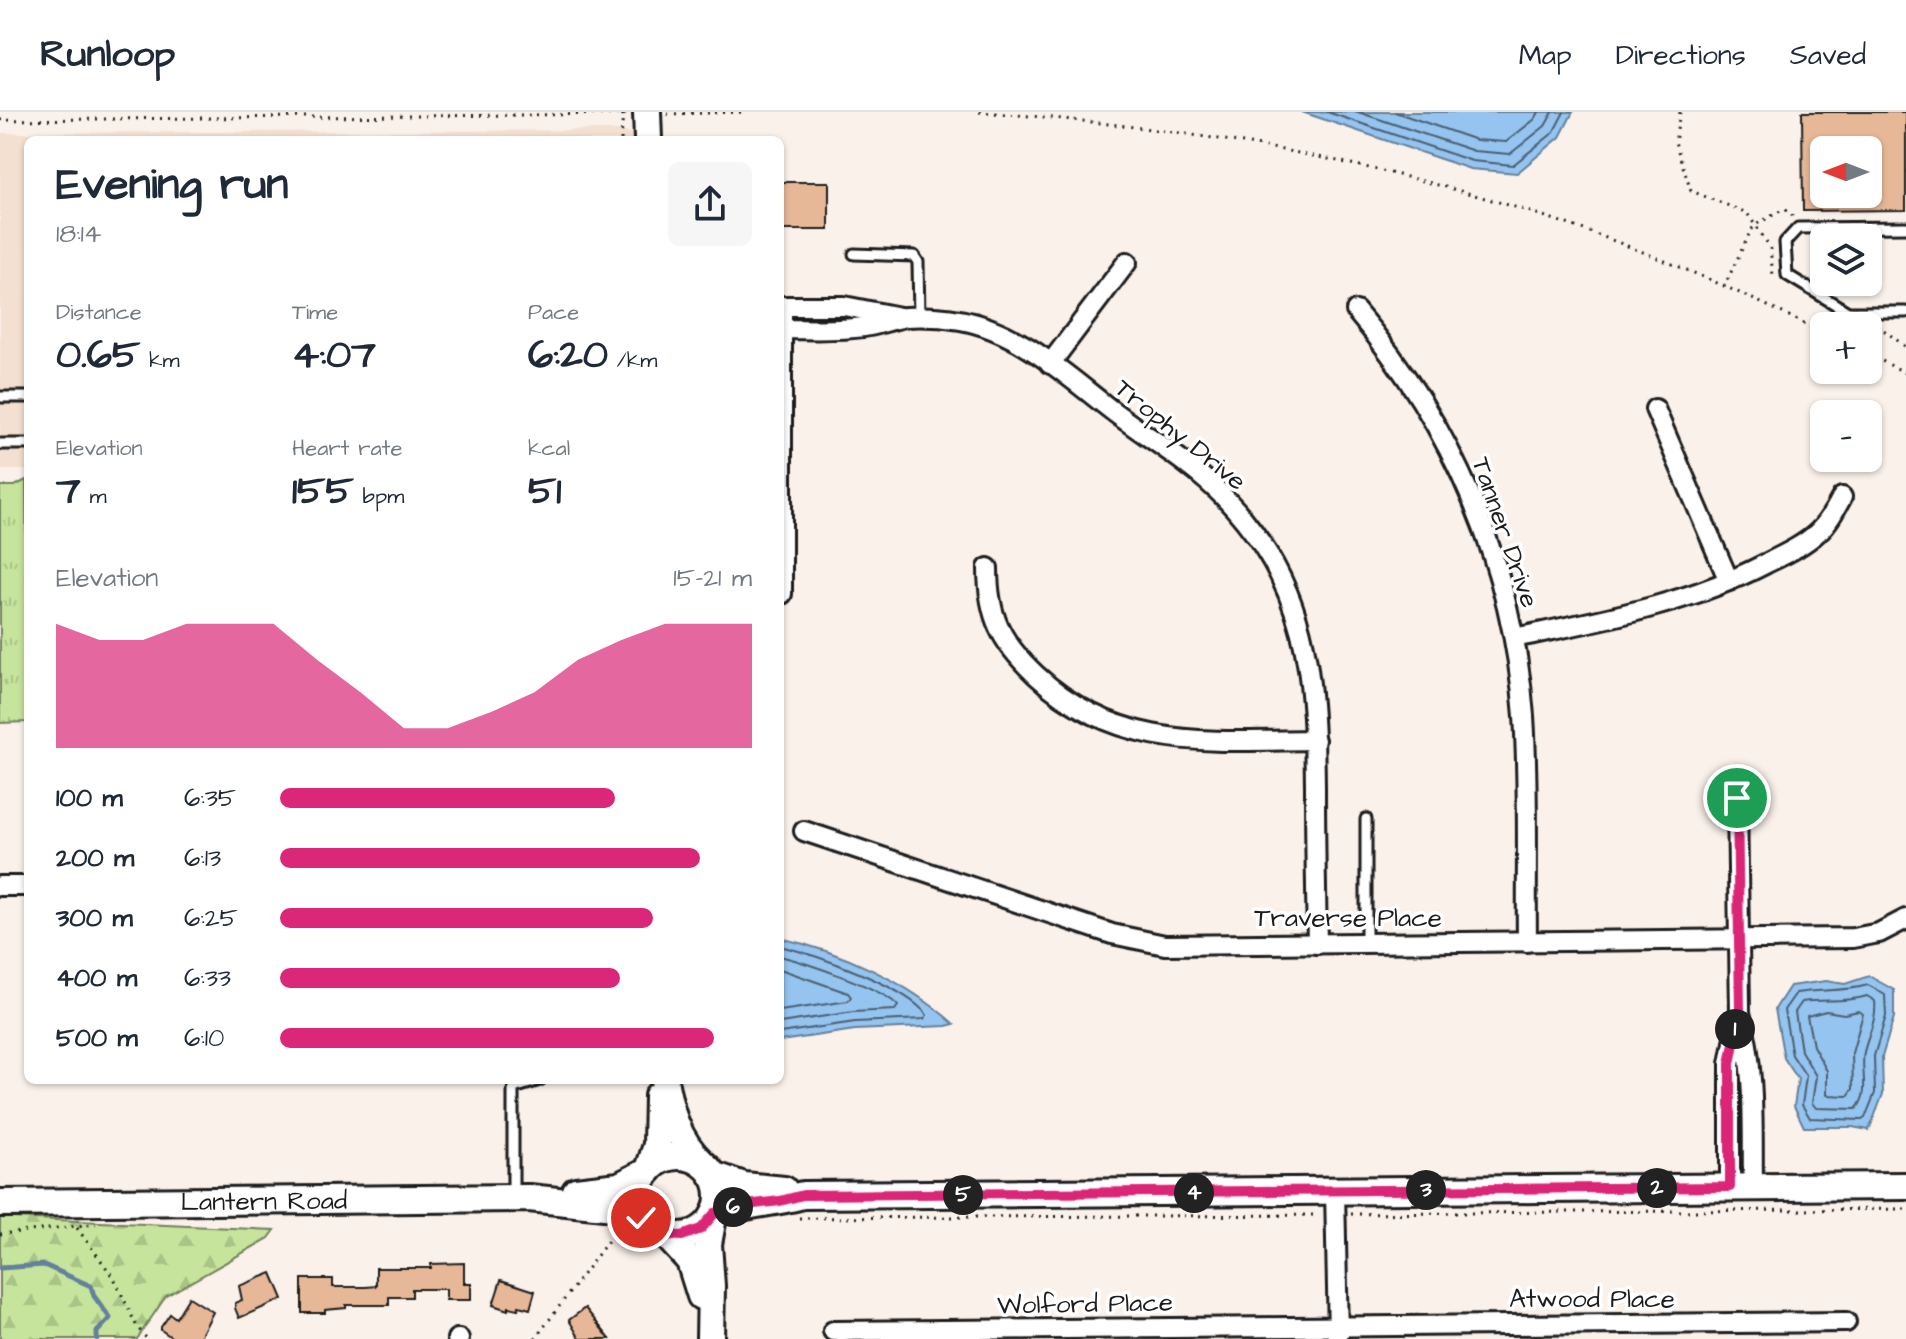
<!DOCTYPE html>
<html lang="en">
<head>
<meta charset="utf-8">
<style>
  body { margin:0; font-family:"Architects Daughter",sans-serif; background:#f6f6f7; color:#1f2937; height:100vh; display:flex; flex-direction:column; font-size:30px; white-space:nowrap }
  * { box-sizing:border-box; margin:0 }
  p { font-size:26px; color:#747a83 }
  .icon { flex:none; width:44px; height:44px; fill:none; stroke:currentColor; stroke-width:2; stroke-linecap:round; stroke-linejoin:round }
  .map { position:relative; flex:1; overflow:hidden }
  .drawer { position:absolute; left:24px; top:24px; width:760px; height:948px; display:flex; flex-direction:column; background:#fff; border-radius:12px; box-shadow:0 2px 6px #0004 }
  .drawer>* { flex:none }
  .needle { width:52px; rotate:270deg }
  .tools { position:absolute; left:1810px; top:24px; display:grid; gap:16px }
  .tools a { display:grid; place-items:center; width:72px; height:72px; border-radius:12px; background:#fff; box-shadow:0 2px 6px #0004; font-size:40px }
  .pin { position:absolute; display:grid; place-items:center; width:68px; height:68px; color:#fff; margin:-34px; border:4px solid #fff; border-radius:50%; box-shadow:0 2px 8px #0007 }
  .km { position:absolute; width:40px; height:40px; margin:-20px; border-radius:50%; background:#222; color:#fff; font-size:22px; line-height:40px; text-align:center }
  .round { display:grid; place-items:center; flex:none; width:84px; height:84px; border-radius:12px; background:#f6f6f7 }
  .summary { display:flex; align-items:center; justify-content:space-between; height:136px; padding:0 32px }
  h1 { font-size:44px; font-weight:700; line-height:60px }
  .stats { display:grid; grid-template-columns:repeat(3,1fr); gap:12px; height:136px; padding:8px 32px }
  .stats div { display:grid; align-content:center }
  .stats b { font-size:40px; font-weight:700 }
  .stats small { font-size:22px; font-weight:400 }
  .stats p { font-size:22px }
  .chart { height:224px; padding:16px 32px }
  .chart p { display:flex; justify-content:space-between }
  .chart svg { width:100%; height:144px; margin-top:8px; fill:#db2777; opacity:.7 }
  ul { padding:0 32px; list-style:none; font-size:26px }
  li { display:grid; grid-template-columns:128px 96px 1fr; align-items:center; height:60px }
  li i { height:20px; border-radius:10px; background:#db2777 }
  header { display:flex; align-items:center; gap:48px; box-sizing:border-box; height:112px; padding:0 40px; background:#fff; border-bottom:2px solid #e0e1e3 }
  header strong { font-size:38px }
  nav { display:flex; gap:44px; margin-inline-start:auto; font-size:28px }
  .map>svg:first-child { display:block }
  .built { fill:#f4e0d1 }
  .forest { fill:url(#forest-firs); stroke:#71805c; stroke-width:2 }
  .park { fill:url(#park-tufts); stroke:#71805c; stroke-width:2 }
  .water { fill:#94c4ef; stroke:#64819b; stroke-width:2 }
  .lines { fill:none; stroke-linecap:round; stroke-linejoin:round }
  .shore { stroke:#4c5f70; stroke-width:2 }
  .stream { stroke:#64819b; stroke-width:5 }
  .building { fill:#e7b897; stroke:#1c1c1c; stroke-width:2; fill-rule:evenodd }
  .lane-casing { stroke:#1c1c1c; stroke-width:15 }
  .street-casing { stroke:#1c1c1c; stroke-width:24 }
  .secondary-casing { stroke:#1c1c1c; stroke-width:32 }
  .path { stroke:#1c1c1c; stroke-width:3; stroke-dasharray:2 6; stroke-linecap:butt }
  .lane { stroke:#fff; stroke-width:9 }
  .street { stroke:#fff; stroke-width:18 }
  .secondary { stroke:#fff; stroke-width:26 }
  .route-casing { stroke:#fff; stroke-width:16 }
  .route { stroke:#db2777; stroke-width:10 }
  .labels { text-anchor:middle; stroke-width:7; stroke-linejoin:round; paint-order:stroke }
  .street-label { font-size:26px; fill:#1c1c1c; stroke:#fff }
</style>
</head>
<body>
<header>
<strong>Runloop</strong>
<nav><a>Map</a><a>Directions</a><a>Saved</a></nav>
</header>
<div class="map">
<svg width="1906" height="1227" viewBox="0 0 1906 1227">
  <defs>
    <pattern id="forest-firs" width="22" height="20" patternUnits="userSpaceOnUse" patternTransform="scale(2)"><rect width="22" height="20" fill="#c6e49c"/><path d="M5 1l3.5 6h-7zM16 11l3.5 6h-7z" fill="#aac386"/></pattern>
    <pattern id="park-tufts" width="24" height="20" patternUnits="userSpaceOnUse" patternTransform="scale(2)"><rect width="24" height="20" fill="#c6e49c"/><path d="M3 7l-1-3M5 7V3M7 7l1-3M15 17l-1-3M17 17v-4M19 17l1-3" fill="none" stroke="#aac386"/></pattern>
  </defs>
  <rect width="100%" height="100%" fill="#faf1ea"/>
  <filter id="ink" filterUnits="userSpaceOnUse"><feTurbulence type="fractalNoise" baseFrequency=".0125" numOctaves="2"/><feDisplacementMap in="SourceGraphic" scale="16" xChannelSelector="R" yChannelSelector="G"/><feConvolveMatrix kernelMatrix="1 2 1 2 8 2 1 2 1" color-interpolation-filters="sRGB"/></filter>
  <g filter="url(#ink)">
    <polygon class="built" points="608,18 632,21 632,28 28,28 28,358 0,358 0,21"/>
    <polygon class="forest" points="0,1106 12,1106 275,1118 269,1126 166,1184 137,1227 0,1227"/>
    <polygon class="park" points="26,368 28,610 0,611 0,374 15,374"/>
    <g class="water">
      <polygon points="1302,0 1573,0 1560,25 1517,61 1470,57"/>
      <path d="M 780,826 C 842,840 906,869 954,912 L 946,914 L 855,918 L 780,929 Z"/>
      <polygon points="1869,864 1894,878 1894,905 1882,945 1883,982 1869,1018 1852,1015 1804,1015 1794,994 1798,967 1784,946 1775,897 1790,874 1826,869 1845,872"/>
    </g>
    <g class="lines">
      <g class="shore">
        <polyline points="1327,0 1472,49 1513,53 1553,21 1564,0"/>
        <polyline points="1358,0 1474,39 1510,42 1545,14 1553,0"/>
        <polyline points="1395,0 1476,28 1506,30 1535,7 1539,0"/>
        <path d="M 780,834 C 817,843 905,874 927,903 L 924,907 L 855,910 L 780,921"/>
        <path d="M 780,844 C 804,850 885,877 898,894 L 895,898 L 853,900 L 780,911"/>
        <polyline points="780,857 848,881 851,885 848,889 780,899"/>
        <path d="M 1868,873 L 1885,883 L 1886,904 L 1874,944 L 1875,981 L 1865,1006 L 1862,1008 L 1810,1006 L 1802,993 L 1806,964 L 1792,943 L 1784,898 L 1796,881 C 1822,877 1843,880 1868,873 Z"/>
        <path d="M 1867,884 L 1875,889 C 1877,908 1868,923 1864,940 C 1860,960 1871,981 1856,997 L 1816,996 L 1812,991 L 1816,964 L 1801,939 L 1795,900 L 1802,890 C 1827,887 1843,891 1867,884 Z"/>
        <polygon points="1826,899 1844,902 1859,899 1863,902 1852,941 1853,977 1848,984 1827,983 1827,959 1813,934 1807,904"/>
      </g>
      <polyline class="stream" points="0,1156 44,1153 91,1174 94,1184 110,1206 97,1220 97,1227"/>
    </g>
    <g class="building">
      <path d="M 1802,0 L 1906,0 L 1906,98 L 1803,99 ZM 1824,38 L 1868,38 L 1868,82 L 1824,82 Z"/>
      <rect x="780" y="70" width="49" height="48"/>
      <polygon points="464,1151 464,1171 471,1171 471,1188 446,1188 446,1177 412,1177 412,1185 389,1185 389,1193 346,1193 346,1196 325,1198 325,1201 302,1201 302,1167 333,1167 333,1175 366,1175 376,1174 376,1156 431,1156 431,1152"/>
      <polygon points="272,1161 283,1187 239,1206 235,1196 235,1191 242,1188 239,1174"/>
      <polygon points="501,1168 535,1179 530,1197 519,1194 518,1197 509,1195 508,1198 493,1193"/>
      <polygon points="189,1185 213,1200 199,1227 174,1227 161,1218 161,1215 170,1202 176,1206"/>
      <polygon points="585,1196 610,1227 580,1227 569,1208"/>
    </g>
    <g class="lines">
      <g class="lane-casing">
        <g id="lane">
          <polyline points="1906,115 1798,116 1785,130 1787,163 1848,200 1906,200"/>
          <polyline points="854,142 914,144 918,150 919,205"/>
          <polyline points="0,285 28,285"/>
          <polyline points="0,332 28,332"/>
          <polyline points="1366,832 1366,707"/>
          <polyline points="513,1082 513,979 514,976 540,968"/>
        </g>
      </g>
      <g class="street-casing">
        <g id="street">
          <polyline points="780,194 844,194 900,205"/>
          <polyline points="782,194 782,482"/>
          <path d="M 1356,199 C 1453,313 1513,455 1524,604 C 1529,679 1526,755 1527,830"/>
          <path d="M 780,217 C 808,217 837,219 864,215 C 878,213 892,207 906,205 C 923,204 943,205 960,208 C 1019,218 1068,265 1114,300 C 1150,327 1192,352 1224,385 C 1308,472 1314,561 1315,675 C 1315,728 1316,780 1317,832"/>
          <polyline points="1050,252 1127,150"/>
          <polyline points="1655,297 1729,469"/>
          <path d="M 988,456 C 988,505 1001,530 1036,563 C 1119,640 1211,629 1315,628"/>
          <path d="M 1514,526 C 1600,508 1686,493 1765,452 C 1783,443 1803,434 1818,420 C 1828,411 1835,398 1842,385"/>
          <path d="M 1737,686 L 1740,901 C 1756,958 1752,1016 1753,1075"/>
          <polyline points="804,719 1112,822 1165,833 1853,826 1879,821 1906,807"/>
          <polyline points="0,774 28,774"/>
          <polyline points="1730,1075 1730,952 1739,904"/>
          <polyline points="1335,1079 1338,1224"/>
          <polyline points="833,1219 1846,1210"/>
          <polyline points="457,1227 459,1227"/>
        </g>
      </g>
      <g class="secondary-casing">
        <g id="secondary">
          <polyline points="647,0 648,28"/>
          <path d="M 664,968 C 670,1000 677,1027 701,1050"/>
          <circle cx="679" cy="1084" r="40"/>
          <polyline points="649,1058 657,1033 658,984"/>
          <polyline points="713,1063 744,1074 784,1078"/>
          <polyline points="576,1079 619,1074 645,1061"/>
          <path id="s1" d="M 0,1091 L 529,1086 L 614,1095 L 651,1113"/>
          <path d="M 715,1101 C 744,1092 774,1091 803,1083 L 1906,1074"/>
          <polyline points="666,1123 690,1149 701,1184"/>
          <polyline points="710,1227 711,1174 708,1132 713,1105"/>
        </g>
      </g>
      <g class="path">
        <path d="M 979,0 C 1180,14 1382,48 1573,114 C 1659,144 1743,181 1824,221"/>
        <polyline points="1680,0 1675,30 1691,79 1747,101 1770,135 1773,164"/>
        <polyline points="667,2 747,0"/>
        <polyline points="0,8 628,2"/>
        <polyline points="621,28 623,0"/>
        <polyline points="1724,175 1751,118 1757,112 1784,97 1790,100 1793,106"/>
        <polyline points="1868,216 1885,219 1906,235"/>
        <polyline points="1868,242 1906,261"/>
        <polyline points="1351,1102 1906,1097"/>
        <polyline points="799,1106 1319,1103"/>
        <polyline points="77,1116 114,1166 137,1215 147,1227"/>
        <polyline points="0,1122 96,1112"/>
        <polyline points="535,1227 616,1118"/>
      </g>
      <use href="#lane" class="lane"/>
      <use href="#street" class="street"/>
      <use href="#secondary" class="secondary"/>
    </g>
  </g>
  <g class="lines" filter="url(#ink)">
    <g class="route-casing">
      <polyline id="route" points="641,1106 666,1123 682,1124 701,1117 715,1101 738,1094 780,1089 803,1083 1730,1075 1730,952 1740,901 1737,686"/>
    </g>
    <use href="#route" class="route"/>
  </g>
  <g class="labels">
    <g class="street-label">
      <text transform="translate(1181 322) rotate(39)" y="9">Trophy Drive</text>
      <text transform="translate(1506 420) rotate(71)" y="9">Tanner Drive</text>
      <text x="1348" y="814">Traverse Place</text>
      <text dy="9" stroke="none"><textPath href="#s1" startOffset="264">Lantern Road</textPath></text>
      <text x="1592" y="1195">Atwood Place</text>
      <text transform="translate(1085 1191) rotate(-1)" y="9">Wolford Place</text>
    </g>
  </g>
</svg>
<div class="tools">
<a><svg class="needle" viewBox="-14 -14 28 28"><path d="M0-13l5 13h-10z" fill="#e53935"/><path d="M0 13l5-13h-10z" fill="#747a83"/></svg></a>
<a><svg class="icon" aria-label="layers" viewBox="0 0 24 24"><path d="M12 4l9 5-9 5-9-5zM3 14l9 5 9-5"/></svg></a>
<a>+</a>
<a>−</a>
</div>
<div class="pin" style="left:1737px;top:686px;background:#1e9e55"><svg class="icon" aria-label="arrive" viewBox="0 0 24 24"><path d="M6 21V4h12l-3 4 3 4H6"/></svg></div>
<div class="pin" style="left:641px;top:1106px;background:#d93025"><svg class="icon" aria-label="check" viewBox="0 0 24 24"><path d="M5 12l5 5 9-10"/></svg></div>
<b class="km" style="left:1735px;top:917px">1</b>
<b class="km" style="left:1657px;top:1076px">2</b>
<b class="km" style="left:1426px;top:1078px">3</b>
<b class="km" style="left:1194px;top:1081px">4</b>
<b class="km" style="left:963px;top:1083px">5</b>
<b class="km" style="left:733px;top:1095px">6</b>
<section class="drawer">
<div class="summary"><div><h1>Evening run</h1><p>18:14</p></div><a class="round"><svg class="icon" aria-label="share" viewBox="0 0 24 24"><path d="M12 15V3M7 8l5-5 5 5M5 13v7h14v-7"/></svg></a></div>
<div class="stats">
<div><p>Distance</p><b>0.65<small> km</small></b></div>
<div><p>Time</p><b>4:07</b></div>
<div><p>Pace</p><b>6:20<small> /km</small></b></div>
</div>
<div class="stats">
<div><p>Elevation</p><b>7<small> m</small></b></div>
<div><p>Heart rate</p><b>155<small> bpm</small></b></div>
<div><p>kcal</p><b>51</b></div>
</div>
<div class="chart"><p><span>Elevation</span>15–21 m</p>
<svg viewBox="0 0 160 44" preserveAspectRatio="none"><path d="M0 44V6L10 11L20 11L30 6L40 6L50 6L60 17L70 27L80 38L90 38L100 33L110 27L120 17L130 11L140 6L150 6L160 6V44z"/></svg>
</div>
<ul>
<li><b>100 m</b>6:35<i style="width:71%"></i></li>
<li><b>200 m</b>6:13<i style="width:89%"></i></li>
<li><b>300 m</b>6:25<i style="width:79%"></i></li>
<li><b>400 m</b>6:33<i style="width:72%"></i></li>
<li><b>500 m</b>6:10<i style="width:92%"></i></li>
</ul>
</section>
</div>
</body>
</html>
